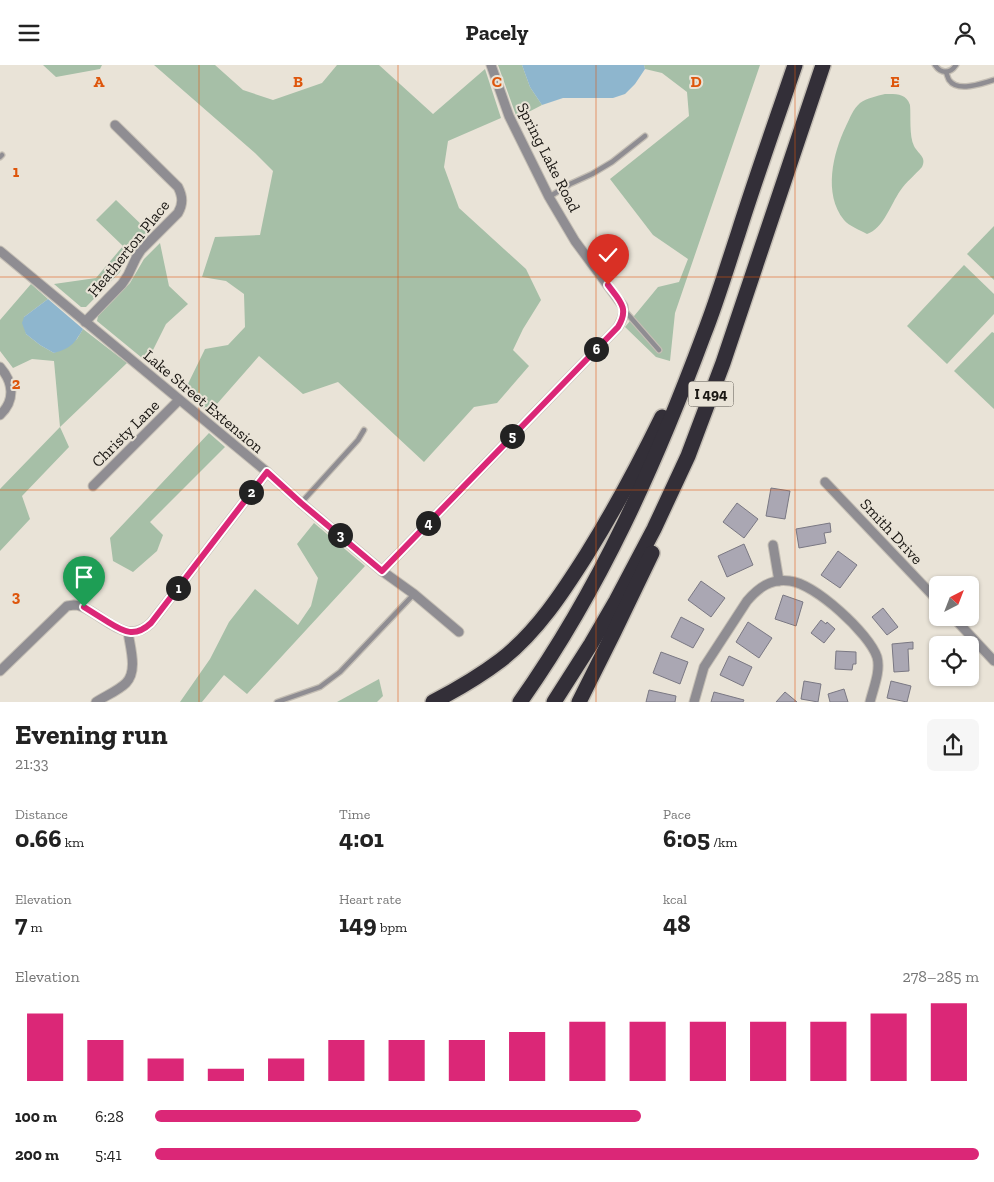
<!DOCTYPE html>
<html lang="en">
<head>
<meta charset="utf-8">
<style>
  body { margin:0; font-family:"Zilla Slab",serif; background:#f6f6f6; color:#222; height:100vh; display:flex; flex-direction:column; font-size:19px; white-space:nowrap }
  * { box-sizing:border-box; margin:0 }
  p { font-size:16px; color:#767676 }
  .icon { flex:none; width:28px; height:28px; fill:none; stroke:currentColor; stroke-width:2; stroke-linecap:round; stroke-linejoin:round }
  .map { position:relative; height:637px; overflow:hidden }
  .sheet { display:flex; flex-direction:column; background:#fff; flex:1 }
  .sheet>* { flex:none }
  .needle { width:32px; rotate:42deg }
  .buttons { position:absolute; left:929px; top:511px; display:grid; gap:10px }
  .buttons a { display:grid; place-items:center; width:50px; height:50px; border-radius:8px; background:#fff; box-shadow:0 1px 4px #0004; font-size:25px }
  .pin { position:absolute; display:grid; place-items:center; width:42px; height:42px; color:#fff; margin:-51px -21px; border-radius:50% 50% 50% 0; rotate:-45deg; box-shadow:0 0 5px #0007 }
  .pin .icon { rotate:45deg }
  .km { position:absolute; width:25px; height:25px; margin:-12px; border-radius:50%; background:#222; color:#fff; font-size:14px; line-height:25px; text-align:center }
  .round { display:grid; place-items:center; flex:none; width:52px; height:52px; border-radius:8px; background:#f6f6f6 }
  .summary { display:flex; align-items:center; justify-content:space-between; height:85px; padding:0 15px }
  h1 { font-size:28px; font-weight:700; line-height:38px }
  .metrics { display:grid; grid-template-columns:repeat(3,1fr); gap:8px; height:85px; padding:5px 15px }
  .metrics div { display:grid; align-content:center }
  .metrics b { font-size:25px; font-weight:700 }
  .metrics small { font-size:14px; font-weight:400 }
  .metrics p { font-size:14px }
  .chart { height:140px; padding:10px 15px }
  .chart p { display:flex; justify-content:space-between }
  .chart svg { width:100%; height:90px; margin-top:5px; stroke:#db2777; stroke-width:6 }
  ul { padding:0 15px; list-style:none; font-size:16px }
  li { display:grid; grid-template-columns:80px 60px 1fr; align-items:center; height:38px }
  li i { height:12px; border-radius:6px; background:#db2777 }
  header { display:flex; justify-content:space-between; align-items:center; height:65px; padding:0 15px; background:#fff; font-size:22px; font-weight:700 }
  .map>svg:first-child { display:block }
  .green { fill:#a6bfa7 }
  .water { fill:#8eb6ce }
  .building { fill:#aaa7b3; stroke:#7a7883 }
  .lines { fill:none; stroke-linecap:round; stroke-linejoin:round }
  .lane-casing { stroke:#c4beb4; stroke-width:7 }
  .street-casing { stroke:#c4beb4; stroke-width:11 }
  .highway-casing { stroke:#c4beb4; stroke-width:18 }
  .lane { stroke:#8f8d92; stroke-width:4.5 }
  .street { stroke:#8f8d92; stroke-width:9 }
  .highway { stroke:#332f38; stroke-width:15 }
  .route-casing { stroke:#fff; stroke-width:10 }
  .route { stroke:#db2777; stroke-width:6 }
  .grid { fill:none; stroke:#de560c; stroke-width:1; stroke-opacity:0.55 }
  .labels { text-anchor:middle; stroke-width:4; stroke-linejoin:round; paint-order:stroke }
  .shield { fill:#e9e3d7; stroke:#58544e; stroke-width:1 }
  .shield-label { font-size:15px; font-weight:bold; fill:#1a1713 }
  .street-label { font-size:16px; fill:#1a1713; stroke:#e9e3d7 }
  .grid-label { font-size:16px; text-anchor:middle; font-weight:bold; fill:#de560c; stroke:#e9e3d7; stroke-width:4; stroke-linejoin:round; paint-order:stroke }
</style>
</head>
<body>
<header><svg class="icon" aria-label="menu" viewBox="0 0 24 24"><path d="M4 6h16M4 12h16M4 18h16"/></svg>Pacely<svg class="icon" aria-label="person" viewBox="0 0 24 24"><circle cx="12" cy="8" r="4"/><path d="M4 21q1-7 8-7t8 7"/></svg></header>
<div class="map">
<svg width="994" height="637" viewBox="0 0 994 637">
  <rect width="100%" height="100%" fill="#e9e3d7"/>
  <g class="green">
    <polygon points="43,0 102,0 100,4 56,12"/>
    <polygon points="154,0 215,0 243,25 273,35 322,18 337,0 379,0 433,49 485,4 501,53 448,76 444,102 459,143 526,204 541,235 523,264 513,285 529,301 497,338 474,342 424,397 338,317 303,329 259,291 209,348 184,327 205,284 228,280 245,262 244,229 226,216 202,212 215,172 260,170 273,106 255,88"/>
    <polygon points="498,0 522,0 530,22 542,40 517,53"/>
    <polygon points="644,0 760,0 675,248 670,296 656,292 625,262 658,222 679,217 688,194 653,170 610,114 689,51 687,27 662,8 645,4"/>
    <path d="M 885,29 C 896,29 906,28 910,40 C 911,51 909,71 914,81 C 918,89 927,92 922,102 C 915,110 906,117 900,126 C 891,139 883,164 867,169 C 860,165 849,161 844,155 C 823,129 833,88 846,61 C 850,53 853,44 860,38 C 867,33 877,31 885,29 Z"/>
    <polygon points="116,135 148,166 127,188 120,207 86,242 81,242 54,219 96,213 123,181 96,155"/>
    <polygon points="994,161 994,215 967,189"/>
    <polygon points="160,178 169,221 188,239 166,259 147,297 97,256 98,251 130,218 144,194"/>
    <polygon points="964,200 994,229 994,249 947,299 907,261"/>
    <polygon points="31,219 48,234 24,252 26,269 40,280 54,288 77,274 83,264 127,298 60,362 69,382 22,431 30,454 0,486 0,424 60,362 54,296 32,294 13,303 0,286 0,255"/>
    <polygon points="992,267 994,268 994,344 954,306"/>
    <polygon points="209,368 225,382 150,457 163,470 157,486 133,507 113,496 110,473"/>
    <polygon points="314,458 365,501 247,629 224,610 202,637 180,637 210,594 229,557 255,524 298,560 311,541 318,513 297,479"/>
    <polygon points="379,614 383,631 377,637 337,637"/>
  </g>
  <g class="water">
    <polygon points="522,0 644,0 645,4 635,19 625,29 613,33 563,33 542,40 530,22"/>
    <path d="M 48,234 L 83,264 C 74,279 71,283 54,288 L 40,280 L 26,269 L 22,258 L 24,252 Z"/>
  </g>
  <g class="building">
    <polygon points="771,423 790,426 785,454 766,451"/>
    <polygon points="737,438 758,454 744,473 723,457"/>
    <polygon points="830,458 831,467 824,468 826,478 799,483 796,464"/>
    <polygon points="744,479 753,500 727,512 718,491"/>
    <polygon points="838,486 857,500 840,523 821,510"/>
    <polygon points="701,516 725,533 711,552 688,535"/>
    <polygon points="783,530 803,537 796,561 775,554"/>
    <polygon points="883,543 898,562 887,570 872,552"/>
    <polygon points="681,552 704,564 693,583 671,572"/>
    <polygon points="821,555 826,559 827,557 835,564 824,578 811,568"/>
    <polygon points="748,557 772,573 759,593 736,577"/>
    <polygon points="913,577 913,584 908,584 909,606 894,607 892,579"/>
    <polygon points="836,586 856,587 856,599 853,599 852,605 835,604"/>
    <polygon points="661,587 688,597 680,619 653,608"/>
    <polygon points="729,591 752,602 743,621 720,610"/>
    <polygon points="804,616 821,619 818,637 801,634"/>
    <polygon points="891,616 911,621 907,637 887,633"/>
    <polygon points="844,624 848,637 830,637 828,629"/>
    <polygon points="649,625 676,631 675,637 646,637"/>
    <polygon points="714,627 744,635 743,637 711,637"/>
    <polygon points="785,627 797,637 776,637"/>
  </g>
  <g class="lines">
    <g class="lane-casing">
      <g id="lane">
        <path d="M 935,0 C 941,9 950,9 956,0"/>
        <path d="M 946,7 C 947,10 948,13 949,15 C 958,28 982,18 994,15"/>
        <polyline points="0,92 2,90"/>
        <polyline points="549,132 570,119 592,109 612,97 645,71"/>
        <polyline points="625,246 659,285"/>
        <polyline points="301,438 358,375 364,365"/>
        <polyline points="277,637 320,622 340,607 414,529"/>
      </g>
    </g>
    <g class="street-casing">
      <g id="street">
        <polyline points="0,186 267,407 301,438 382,506 414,529 459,567"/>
        <path d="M 85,257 L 122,219 L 128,210 L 136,193 L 141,185 L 178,148 C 183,139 183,132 178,122 L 115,60"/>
        <path d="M 0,302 C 13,317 16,335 0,350"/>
        <polyline points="825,417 938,536"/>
        <polyline points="93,421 179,335"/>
        <polyline points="773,480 779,516"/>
        <path d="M 382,506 L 618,262 C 622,255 625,249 623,241 L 575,176 L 549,132 L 509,51 L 491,0"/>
        <polyline points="953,552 994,596"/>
        <path d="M 0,606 L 67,541 C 67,541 74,540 74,540 C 81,540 87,544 92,547 C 112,559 130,578 151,558 L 267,407"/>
        <path d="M 96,637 C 105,631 118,626 126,618 C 138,606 130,582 128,567"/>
        <path d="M 694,637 L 704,602 L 747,536 C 758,523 771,513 790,516 C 815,519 869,568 877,592 C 881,606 873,624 870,637"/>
      </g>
    </g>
    <g class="highway-casing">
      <g id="highway">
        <path d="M 433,637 C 456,625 480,611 501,595 C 537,567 563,527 587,489 C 615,444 639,399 662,352"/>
        <path d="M 520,637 C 600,524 656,398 704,269 C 717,236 727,202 738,169 C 756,112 776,56 795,0"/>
        <polyline points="554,637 591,579 616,536 654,464 688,391 723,298 823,0"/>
        <polyline points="579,637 614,567 652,488"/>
      </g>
    </g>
    <use href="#lane" class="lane"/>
    <use href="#street" class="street"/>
    <use href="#highway" class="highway"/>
  </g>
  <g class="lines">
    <g class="route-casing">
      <path id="route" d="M 84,542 C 92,547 100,552 108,557 C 124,567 135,573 151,558 L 267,407 L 301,438 L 382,506 L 618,262 C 630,243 619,235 608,220"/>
    </g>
    <use href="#route" class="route"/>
  </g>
  <path class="grid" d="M 199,0 L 199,637M 398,0 L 398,637M 596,0 L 596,637M 795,0 L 795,637M 0,212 L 994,212M 0,425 L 994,425"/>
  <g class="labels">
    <rect class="shield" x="688.5" y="316.5" width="45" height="25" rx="4"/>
    <g class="shield-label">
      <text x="711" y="334">I 494</text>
    </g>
    <g class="street-label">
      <text transform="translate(549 92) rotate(63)" y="6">Spring Lake Road</text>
      <text transform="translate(128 183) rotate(-51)" y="6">Heatherton Place</text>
      <text transform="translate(204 336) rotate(40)" y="6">Lake Street Extension</text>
      <text transform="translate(125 368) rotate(-45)" y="6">Christy Lane</text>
      <text transform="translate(892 466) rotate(47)" y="6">Smith Drive</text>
    </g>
  </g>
  <g class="grid-label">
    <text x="99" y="22">A</text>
    <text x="298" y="22">B</text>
    <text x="497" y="22">C</text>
    <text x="696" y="22">D</text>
    <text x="895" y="22">E</text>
    <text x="16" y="112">1</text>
    <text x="16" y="324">2</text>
    <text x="16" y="537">3</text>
  </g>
</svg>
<div class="buttons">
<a><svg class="needle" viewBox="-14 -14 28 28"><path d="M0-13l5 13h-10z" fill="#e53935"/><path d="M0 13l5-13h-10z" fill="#767676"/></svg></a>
<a><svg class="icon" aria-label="locate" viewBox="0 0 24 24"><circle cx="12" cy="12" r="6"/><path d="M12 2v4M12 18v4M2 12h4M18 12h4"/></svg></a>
</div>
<div class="pin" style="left:84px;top:542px;background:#1e9e55"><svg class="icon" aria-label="arrive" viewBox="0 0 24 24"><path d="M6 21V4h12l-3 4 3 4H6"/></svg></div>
<div class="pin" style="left:608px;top:220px;background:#d93025"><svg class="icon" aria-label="check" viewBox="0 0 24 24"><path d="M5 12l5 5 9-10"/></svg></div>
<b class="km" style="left:178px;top:523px">1</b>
<b class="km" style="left:251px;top:427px">2</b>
<b class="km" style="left:340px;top:470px">3</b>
<b class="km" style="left:428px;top:458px">4</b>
<b class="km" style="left:512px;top:371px">5</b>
<b class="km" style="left:596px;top:284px">6</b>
</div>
<section class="sheet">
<div class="summary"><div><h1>Evening run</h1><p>21:33</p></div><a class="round"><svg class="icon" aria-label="share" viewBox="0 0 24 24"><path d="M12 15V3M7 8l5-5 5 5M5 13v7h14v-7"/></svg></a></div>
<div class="metrics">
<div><p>Distance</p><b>0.66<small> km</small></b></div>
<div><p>Time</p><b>4:01</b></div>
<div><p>Pace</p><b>6:05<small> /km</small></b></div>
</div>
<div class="metrics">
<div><p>Elevation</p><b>7<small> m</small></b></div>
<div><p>Heart rate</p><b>149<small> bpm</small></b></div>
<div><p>kcal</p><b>48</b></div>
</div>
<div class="chart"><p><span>Elevation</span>278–285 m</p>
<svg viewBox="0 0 160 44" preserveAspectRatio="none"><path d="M5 44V11M15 44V24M25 44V33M35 44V38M45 44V33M55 44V24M65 44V24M75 44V24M85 44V20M95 44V15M105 44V15M115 44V15M125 44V15M135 44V15M145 44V11M155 44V6"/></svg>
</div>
<ul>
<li><b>100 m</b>6:28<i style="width:59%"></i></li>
<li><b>200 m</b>5:41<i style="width:100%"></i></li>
</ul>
</section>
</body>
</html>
